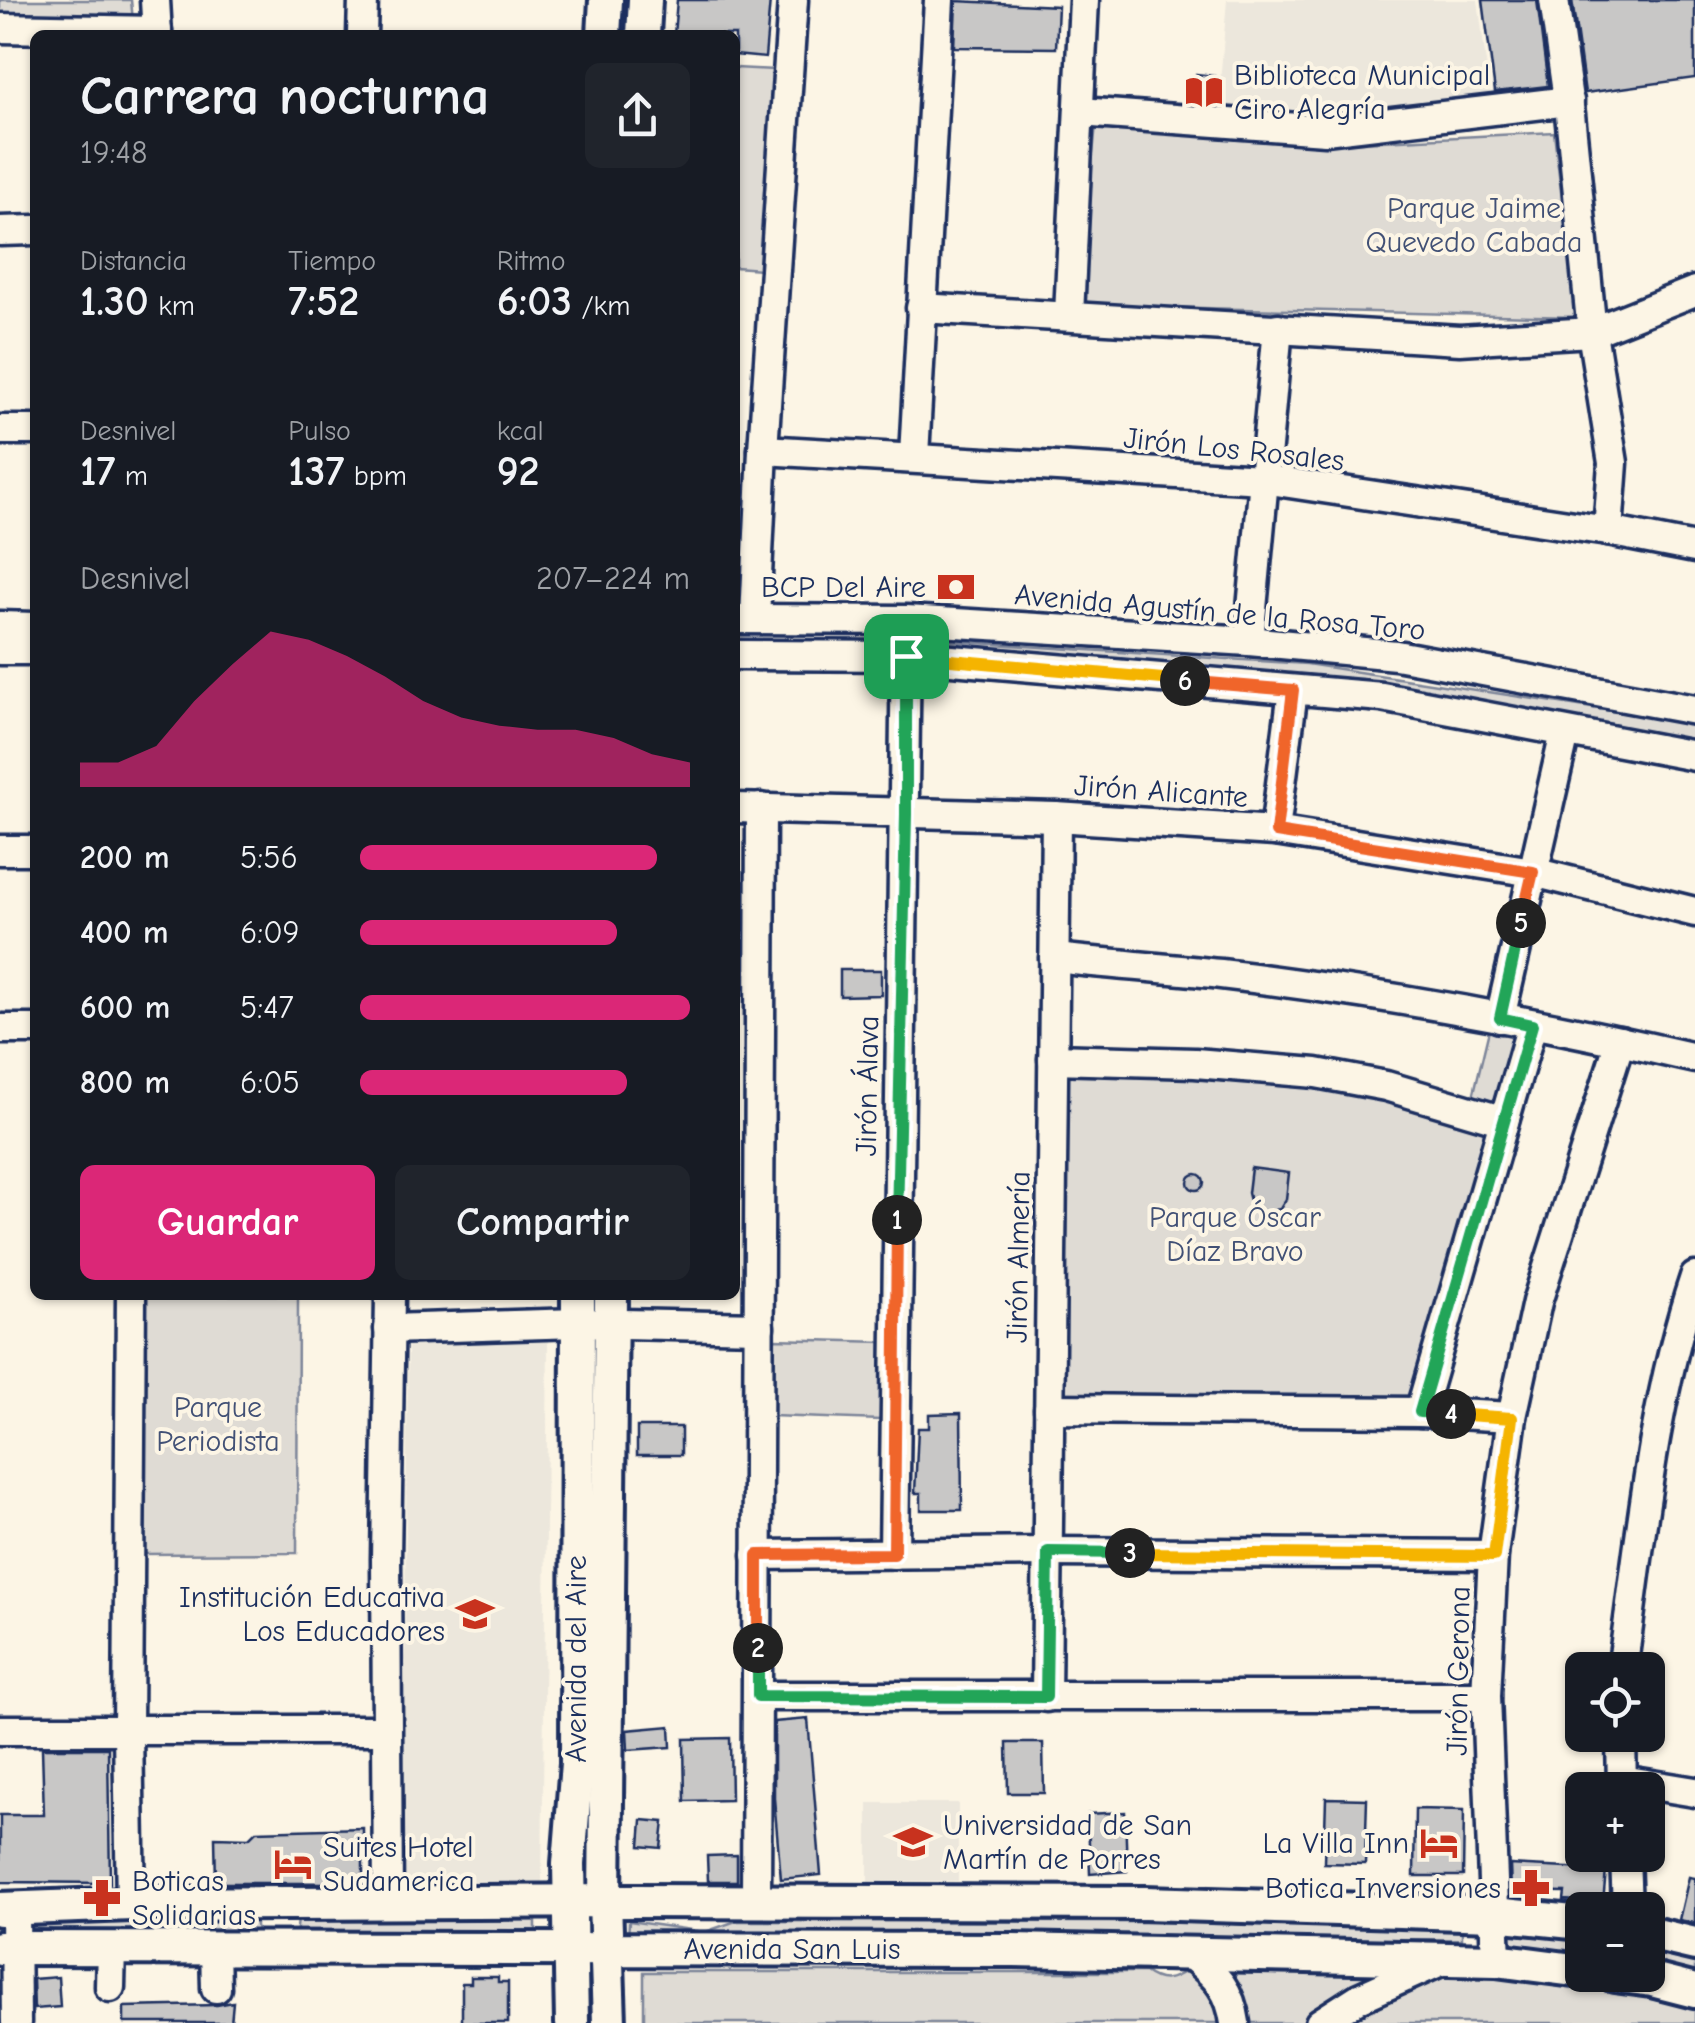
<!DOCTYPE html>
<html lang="es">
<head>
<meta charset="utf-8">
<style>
  body { margin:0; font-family:"Comic Neue",sans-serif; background:#20242c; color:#f1f3f6; height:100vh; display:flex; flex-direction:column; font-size:38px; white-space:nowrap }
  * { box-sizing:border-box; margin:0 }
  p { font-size:32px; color:#9ea1a6 }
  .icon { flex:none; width:55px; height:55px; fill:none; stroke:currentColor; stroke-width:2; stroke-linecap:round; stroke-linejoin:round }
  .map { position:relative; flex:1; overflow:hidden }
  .side { position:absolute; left:30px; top:30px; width:710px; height:1270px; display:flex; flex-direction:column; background:#171b24; border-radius:15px; box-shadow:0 2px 8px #0004 }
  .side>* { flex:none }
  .controls { position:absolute; left:1565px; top:1652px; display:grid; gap:20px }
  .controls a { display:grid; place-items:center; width:100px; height:100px; border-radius:15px; background:#171b24; box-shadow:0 2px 8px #0004; font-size:50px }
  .pin { position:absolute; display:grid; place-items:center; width:85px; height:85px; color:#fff; margin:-42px; border-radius:20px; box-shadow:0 5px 15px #0006 }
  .km { position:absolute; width:50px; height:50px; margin:-25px; border-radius:50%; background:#222; color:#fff; font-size:28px; line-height:50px; text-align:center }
  .round { display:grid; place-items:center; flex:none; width:105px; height:105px; border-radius:15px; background:#20242c }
  .overview { display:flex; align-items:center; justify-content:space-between; height:170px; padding:0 50px }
  h1 { font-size:55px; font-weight:700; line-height:75px }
  .metrics { display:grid; grid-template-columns:repeat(3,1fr); gap:15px; height:170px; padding:10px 50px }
  .metrics div { display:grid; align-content:center }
  .metrics b { font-size:42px; font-weight:700 }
  .metrics small { font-size:28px; font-weight:400 }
  .metrics p { font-size:28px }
  .chart { height:280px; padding:20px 50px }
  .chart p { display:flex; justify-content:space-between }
  .chart svg { width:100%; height:180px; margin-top:10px; fill:#db2777; opacity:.7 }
  .button { display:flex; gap:20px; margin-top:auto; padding:20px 50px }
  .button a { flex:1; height:115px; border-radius:15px; background:#db2777; color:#fff; font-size:40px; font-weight:700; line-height:115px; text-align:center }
  .button a+a { background:#20242c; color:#f1f3f6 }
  ul { padding:0 50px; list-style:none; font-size:32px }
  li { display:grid; grid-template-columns:160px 120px 1fr; align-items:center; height:75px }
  li i { height:25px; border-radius:12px; background:#db2777 }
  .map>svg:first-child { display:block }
  .built { fill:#ece7dc }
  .green { fill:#dfdbd4; stroke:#7d8599; stroke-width:2.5 }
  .building { fill:#c8c7c6; stroke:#1b2f5e; stroke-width:2.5 }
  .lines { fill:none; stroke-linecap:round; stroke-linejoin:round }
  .minor-casing { stroke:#1b2f5e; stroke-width:35 }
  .major-casing { stroke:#1b2f5e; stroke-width:40 }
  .minor { stroke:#fcf5e5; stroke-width:28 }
  .major { stroke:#fcf5e5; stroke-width:32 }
  .split-1-casing { stroke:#fff; stroke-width:20 }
  .split-2-casing { stroke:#fff; stroke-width:20 }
  .split-3-casing { stroke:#fff; stroke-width:20 }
  .split-4-casing { stroke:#fff; stroke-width:20 }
  .split-5-casing { stroke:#fff; stroke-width:20 }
  .split-6-casing { stroke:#fff; stroke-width:20 }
  .split-7-casing { stroke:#fff; stroke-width:20 }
  .split-1 { stroke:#22a559; stroke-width:12 }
  .split-2 { stroke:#f0652b; stroke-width:12 }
  .split-3 { stroke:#22a559; stroke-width:12 }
  .split-4 { stroke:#f5b400; stroke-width:12 }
  .split-5 { stroke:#22a559; stroke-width:12 }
  .split-6 { stroke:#f0652b; stroke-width:12 }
  .split-7 { stroke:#f5b400; stroke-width:12 }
  .labels { text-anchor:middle; stroke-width:8; stroke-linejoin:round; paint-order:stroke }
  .poi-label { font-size:30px; fill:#1b2f5e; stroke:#fcf5e5; text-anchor:start }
  .park-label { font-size:30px; fill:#425176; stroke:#fcf5e5 }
  .street-label { font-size:30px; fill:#1b2f5e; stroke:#fcf5e5 }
</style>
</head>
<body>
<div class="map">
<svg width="1695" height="2023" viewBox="0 0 1695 2023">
  <rect width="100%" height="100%" fill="#fcf5e5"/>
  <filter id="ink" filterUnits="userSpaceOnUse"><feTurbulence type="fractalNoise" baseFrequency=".01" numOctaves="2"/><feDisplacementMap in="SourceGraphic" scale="20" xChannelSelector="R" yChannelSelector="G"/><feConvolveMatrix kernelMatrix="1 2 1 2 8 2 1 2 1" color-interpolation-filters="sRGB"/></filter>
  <g filter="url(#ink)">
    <g class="built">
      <polygon points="1227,0 1478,0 1491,102 1325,120 1218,106"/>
      <polygon points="408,1342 548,1342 542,1886 402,1885"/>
      <polygon points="868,1803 958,1803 958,1881 868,1882"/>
    </g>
    <g class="green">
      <polygon points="0,0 131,0 134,32 0,26"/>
      <polygon points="735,68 774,70 761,269 735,267"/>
      <polygon points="1096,124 1323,144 1554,132 1576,317 1078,305"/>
      <polygon points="756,628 872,631 872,649 735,648 735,637"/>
      <polygon points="932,640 1307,664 1695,724 1691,751 1357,690 933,653"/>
      <polygon points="1491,1022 1523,1028 1501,1112 1471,1105"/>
      <polygon points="1053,1064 1283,1073 1498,1124 1417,1398 1048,1397"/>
      <polygon points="140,1295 298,1295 297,1553 139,1554"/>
      <polygon points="773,1339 884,1342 881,1420 772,1416"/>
      <polygon points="536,1917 536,1933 296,1936 298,1919"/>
      <polygon points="255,1919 258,1938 32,1941 32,1922"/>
      <polygon points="629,1921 705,1932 736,1921 1462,1923 1462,1939 628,1940"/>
      <polygon points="1502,1921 1582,1933 1582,1962 1502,1952"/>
      <polygon points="1648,1943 1695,1953 1695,1980 1648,1971"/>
      <path d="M 1469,1969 L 1592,1985 L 1695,2009 L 1695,2023 L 644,2023 L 644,1972 L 1145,1972 C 1161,1984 1172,1980 1187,1970 L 1367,1972 L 1439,1976 Z"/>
    </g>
    <g class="building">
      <polygon points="677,0 770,0 765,58 735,55 735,35 674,35"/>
      <polygon points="1483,0 1537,0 1548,86 1495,92"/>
      <polygon points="1572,0 1695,0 1695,78 1585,93"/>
      <polygon points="956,1 1058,6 1056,48 954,47"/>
      <polygon points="1196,74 1215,76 1212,104 1192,103"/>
      <polygon points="840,970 881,970 881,995 840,996"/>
      <polygon points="1251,1168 1289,1173 1286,1199 1280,1209 1262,1213 1251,1205 1248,1193"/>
      <circle cx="1196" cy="1182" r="8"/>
      <polygon points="961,1413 962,1510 921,1510 921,1493 915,1493 918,1428 929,1428 929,1414"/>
      <rect x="637" y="1427" width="44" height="28"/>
      <polygon points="808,1719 821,1875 781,1879 774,1798 774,1722"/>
      <polygon points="670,1726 671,1747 628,1750 627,1730"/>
      <polygon points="730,1738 731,1800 685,1801 684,1739"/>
      <polygon points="1007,1743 1043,1743 1044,1793 1008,1793"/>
      <polygon points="42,1748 108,1748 110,1883 0,1882 0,1815 44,1815"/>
      <polygon points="1326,1798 1367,1799 1365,1864 1324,1863"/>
      <polygon points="1415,1809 1464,1810 1463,1876 1414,1876"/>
      <polygon points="1125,1812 1127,1871 1090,1874 1088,1814"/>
      <polygon points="642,1820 664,1822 661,1848 640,1846"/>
      <polygon points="363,1828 363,1879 360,1883 216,1883 215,1837 249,1838 256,1831"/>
      <polygon points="737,1855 737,1881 708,1881 707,1856"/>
      <polygon points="1510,1865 1606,1870 1603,1903 1564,1900 1565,1892 1511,1891"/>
      <polygon points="1689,1877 1695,1878 1695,1923 1679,1920"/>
      <polygon points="58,1977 60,2007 34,2009 33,1979"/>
      <polygon points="471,1977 498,1977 498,1982 508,1982 508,2023 462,2023 462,1983 471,1983"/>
      <polygon points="233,2002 231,2023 124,2023 124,2007 217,2005"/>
    </g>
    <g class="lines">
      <g class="minor-casing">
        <g id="minor">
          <polyline points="155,0 157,35"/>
          <polyline points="1554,0 1570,114 1592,332 1613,463 1608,531"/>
          <polyline points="0,28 157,31"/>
          <polyline points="362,35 363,0"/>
          <polyline points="1080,112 1325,130 1569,101"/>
          <polyline points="0,231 35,230"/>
          <polyline points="921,308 1460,340 1592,332 1695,291"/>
          <polyline points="1069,315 1084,0"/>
          <polyline points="0,430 35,430"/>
          <polyline points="763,450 1263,479 1608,531 1695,548"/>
          <polyline points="914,456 939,0"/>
          <polyline points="755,618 763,450 793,0"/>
          <polyline points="735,619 906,620 1249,641 1396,655 1695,710"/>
          <polyline points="0,626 35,627"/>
          <polyline points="1249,641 1278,328"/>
          <polyline points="0,650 35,650"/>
          <polyline points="735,655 905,656 1382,697 1695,756"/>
          <polyline points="735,808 1056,817 1275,831 1533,872 1695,912"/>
          <polyline points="1275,831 1293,690"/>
          <polyline points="0,850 35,850"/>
          <path d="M 1054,958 C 1110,964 1166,968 1221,974 C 1380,993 1539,1022 1695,1058"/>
          <polyline points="1500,1018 1565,733"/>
          <polyline points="0,1029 35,1029"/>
          <polyline points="1053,1059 1195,1063 1316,1073 1386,1086 1504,1121"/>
          <polyline points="131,1295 128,1732 131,1904"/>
          <polyline points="389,1329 578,1323 759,1327"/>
          <polyline points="1049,1409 1420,1412 1512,1417"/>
          <polyline points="1420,1412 1532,1025"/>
          <polyline points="894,1554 906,641"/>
          <polyline points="757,1555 1048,1552 1493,1555"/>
          <path d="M 1622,1670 C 1641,1538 1652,1405 1695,1277"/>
          <polyline points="758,1696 1486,1696"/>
          <polyline points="1046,1697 1056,817"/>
          <polyline points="0,1730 386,1730"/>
          <polyline points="1621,1735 1622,1790"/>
          <polyline points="1622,1780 1695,1792"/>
          <polyline points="1625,1855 1627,1910"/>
          <polyline points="756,1900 761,808"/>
          <polyline points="388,1904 386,1559 390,1295"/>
          <polyline points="15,1909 16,2023"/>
          <polyline points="215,1948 216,1988"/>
          <path d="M 1189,1953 C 1215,1976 1230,1987 1235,2023"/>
          <polyline points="1496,1960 1486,1696 1493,1555 1512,1417 1537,1302 1620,1041"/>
          <polyline points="110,1987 111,1947"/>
          <polyline points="1320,2023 1359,1998 1443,1960"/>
        </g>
      </g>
      <g class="major-casing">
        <g id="major">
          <polyline points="604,35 606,0"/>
          <polyline points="643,35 645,0"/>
          <polyline points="0,1909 131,1904 633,1901 1145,1903 1494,1914 1582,1923"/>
          <polyline points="1648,1933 1695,1944"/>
          <polyline points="0,1948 1013,1950 1496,1960 1582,1971"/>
          <polyline points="1614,1975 1652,1980 1695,1991"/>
          <polyline points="572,2023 569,1864 577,1763 578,1295"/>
          <polyline points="609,2023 605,1901 611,1295"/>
        </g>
      </g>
      <use href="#minor" class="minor"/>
      <use href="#major" class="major"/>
    </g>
  </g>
  <g class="lines" filter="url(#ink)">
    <g class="split-1-casing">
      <polyline id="split-1" points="897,1220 906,814 906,656"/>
    </g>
    <g class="split-2-casing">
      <polyline id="split-2" points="758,1648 758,1555 894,1554 897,1220"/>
    </g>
    <g class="split-3-casing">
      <polyline id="split-3" points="758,1648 758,1696 1046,1697 1048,1552 1130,1553"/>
    </g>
    <g class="split-4-casing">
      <polyline id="split-4" points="1130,1553 1494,1556 1512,1418 1451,1414"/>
    </g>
    <g class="split-5-casing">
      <polyline id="split-5" points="1451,1414 1420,1412 1532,1025 1500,1018 1521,923"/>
    </g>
    <g class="split-6-casing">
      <polyline id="split-6" points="1185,681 1293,690 1276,832 1533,872 1521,923"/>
    </g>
    <g class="split-7-casing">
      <polyline id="split-7" points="906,656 1185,681"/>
    </g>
    <use href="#split-1" class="split-1"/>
    <use href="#split-2" class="split-2"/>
    <use href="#split-3" class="split-3"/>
    <use href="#split-4" class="split-4"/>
    <use href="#split-5" class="split-5"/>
    <use href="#split-6" class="split-6"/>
    <use href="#split-7" class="split-7"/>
  </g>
  <defs>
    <g id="library-bare" transform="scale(3)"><path d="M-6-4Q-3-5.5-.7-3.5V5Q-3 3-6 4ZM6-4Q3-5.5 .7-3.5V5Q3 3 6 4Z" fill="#c8321e" stroke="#fcf5e5" stroke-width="2.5" paint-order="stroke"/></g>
    <g id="bank-bare" transform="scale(3)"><path d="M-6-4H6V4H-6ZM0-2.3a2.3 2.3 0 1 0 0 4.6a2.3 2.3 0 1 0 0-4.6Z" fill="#c8321e" stroke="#fcf5e5" stroke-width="2.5" paint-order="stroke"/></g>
    <g id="school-bare" transform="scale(3)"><path d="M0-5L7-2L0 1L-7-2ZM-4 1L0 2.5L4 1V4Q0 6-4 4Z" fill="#c8321e" stroke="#fcf5e5" stroke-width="2.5" paint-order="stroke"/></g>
    <g id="university-bare" transform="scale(3)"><path d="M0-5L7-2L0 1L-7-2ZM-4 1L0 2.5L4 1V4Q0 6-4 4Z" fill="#c8321e" stroke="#fcf5e5" stroke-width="2.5" paint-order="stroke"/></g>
    <g id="hotel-bare" transform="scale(3)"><path d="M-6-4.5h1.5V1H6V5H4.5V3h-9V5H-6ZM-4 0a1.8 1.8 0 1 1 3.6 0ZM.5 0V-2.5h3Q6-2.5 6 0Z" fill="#c8321e" stroke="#fcf5e5" stroke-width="2.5" paint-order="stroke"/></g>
    <g id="pharmacy-bare" transform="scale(3)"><path d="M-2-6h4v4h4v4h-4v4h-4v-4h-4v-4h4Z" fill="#c8321e" stroke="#fcf5e5" stroke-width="2.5" paint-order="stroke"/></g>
  </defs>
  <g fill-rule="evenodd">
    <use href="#library-bare" x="1204" y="92"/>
    <use href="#bank-bare" x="956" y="587"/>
    <use href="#school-bare" x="475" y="1614"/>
    <use href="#university-bare" x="913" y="1842"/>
    <use href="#hotel-bare" x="1439" y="1843"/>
    <use href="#hotel-bare" x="293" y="1864"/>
    <use href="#pharmacy-bare" x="1531" y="1888"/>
    <use href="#pharmacy-bare" x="102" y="1898"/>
  </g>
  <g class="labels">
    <g class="poi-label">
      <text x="1234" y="85">Biblioteca Municipal<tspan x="1234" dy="34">Ciro Alegría</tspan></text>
      <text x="926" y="597" text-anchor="end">BCP Del Aire</text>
      <text x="445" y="1607" text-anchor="end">Institución Educativa<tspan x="445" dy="34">Los Educadores</tspan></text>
      <text x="943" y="1835">Universidad de San<tspan x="943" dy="34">Martín de Porres</tspan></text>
      <text x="1409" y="1853" text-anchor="end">La Villa Inn</text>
      <text x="323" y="1857">Suites Hotel<tspan x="323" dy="34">Sudamerica</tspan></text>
      <text x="132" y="1891">Boticas<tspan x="132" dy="34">Solidarias</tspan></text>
      <text x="1501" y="1898" text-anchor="end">Botica Inversiones</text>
    </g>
    <g class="park-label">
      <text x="1474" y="218">Parque Jaime<tspan x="1474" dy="34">Quevedo Cabada</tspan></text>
      <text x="1235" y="1227">Parque Óscar<tspan x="1235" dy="34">Díaz Bravo</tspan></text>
      <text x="218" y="1417">Parque<tspan x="218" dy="34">Periodista</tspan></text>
    </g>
    <g class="street-label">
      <text transform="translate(1234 449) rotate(6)" y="10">Jirón Los Rosales</text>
      <text transform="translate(1220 612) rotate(5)" y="10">Avenida Agustín de la Rosa Toro</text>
      <text transform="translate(1161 791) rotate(4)" y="10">Jirón Alicante</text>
      <text transform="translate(867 1086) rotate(-89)" y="10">Jirón Álava</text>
      <text transform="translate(1018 1257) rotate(-89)" y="10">Jirón Almería</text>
      <text transform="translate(576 1659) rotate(-90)" y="10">Avenida del Aire</text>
      <text transform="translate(1458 1671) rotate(-89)" y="10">Jirón Gerona</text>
      <text x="792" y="1959">Avenida San Luis</text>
    </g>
  </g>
</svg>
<div class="controls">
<a><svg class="icon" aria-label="locate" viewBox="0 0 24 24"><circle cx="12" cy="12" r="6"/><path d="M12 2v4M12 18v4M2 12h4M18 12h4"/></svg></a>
<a>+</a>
<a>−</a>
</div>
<div class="pin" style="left:906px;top:656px;background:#1e9e55"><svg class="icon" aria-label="arrive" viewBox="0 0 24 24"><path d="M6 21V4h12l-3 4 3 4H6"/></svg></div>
<b class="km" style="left:897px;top:1220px">1</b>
<b class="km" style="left:758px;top:1648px">2</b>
<b class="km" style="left:1130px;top:1553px">3</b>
<b class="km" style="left:1451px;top:1414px">4</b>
<b class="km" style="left:1521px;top:923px">5</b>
<b class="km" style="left:1185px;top:681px">6</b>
<section class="side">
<div class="overview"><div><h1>Carrera nocturna</h1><p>19:48</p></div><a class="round"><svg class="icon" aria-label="share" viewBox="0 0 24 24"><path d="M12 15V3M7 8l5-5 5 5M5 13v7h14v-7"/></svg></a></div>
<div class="metrics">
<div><p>Distancia</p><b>1.30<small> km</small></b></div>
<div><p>Tiempo</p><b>7:52</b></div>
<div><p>Ritmo</p><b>6:03<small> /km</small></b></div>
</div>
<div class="metrics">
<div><p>Desnivel</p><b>17<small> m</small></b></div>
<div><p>Pulso</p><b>137<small> bpm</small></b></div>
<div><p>kcal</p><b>92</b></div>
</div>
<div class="chart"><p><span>Desnivel</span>207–224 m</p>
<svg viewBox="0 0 160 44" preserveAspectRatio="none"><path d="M0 44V38L10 38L20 34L30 23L40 14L50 6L60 8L70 12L80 17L90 23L100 27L110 29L120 30L130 30L140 32L150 36L160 38V44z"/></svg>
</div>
<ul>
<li><b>200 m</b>5:56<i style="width:90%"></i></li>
<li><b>400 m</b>6:09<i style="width:78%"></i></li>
<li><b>600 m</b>5:47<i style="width:100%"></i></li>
<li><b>800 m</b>6:05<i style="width:81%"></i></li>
</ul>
<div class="button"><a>Guardar</a><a>Compartir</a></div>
</section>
</div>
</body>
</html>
